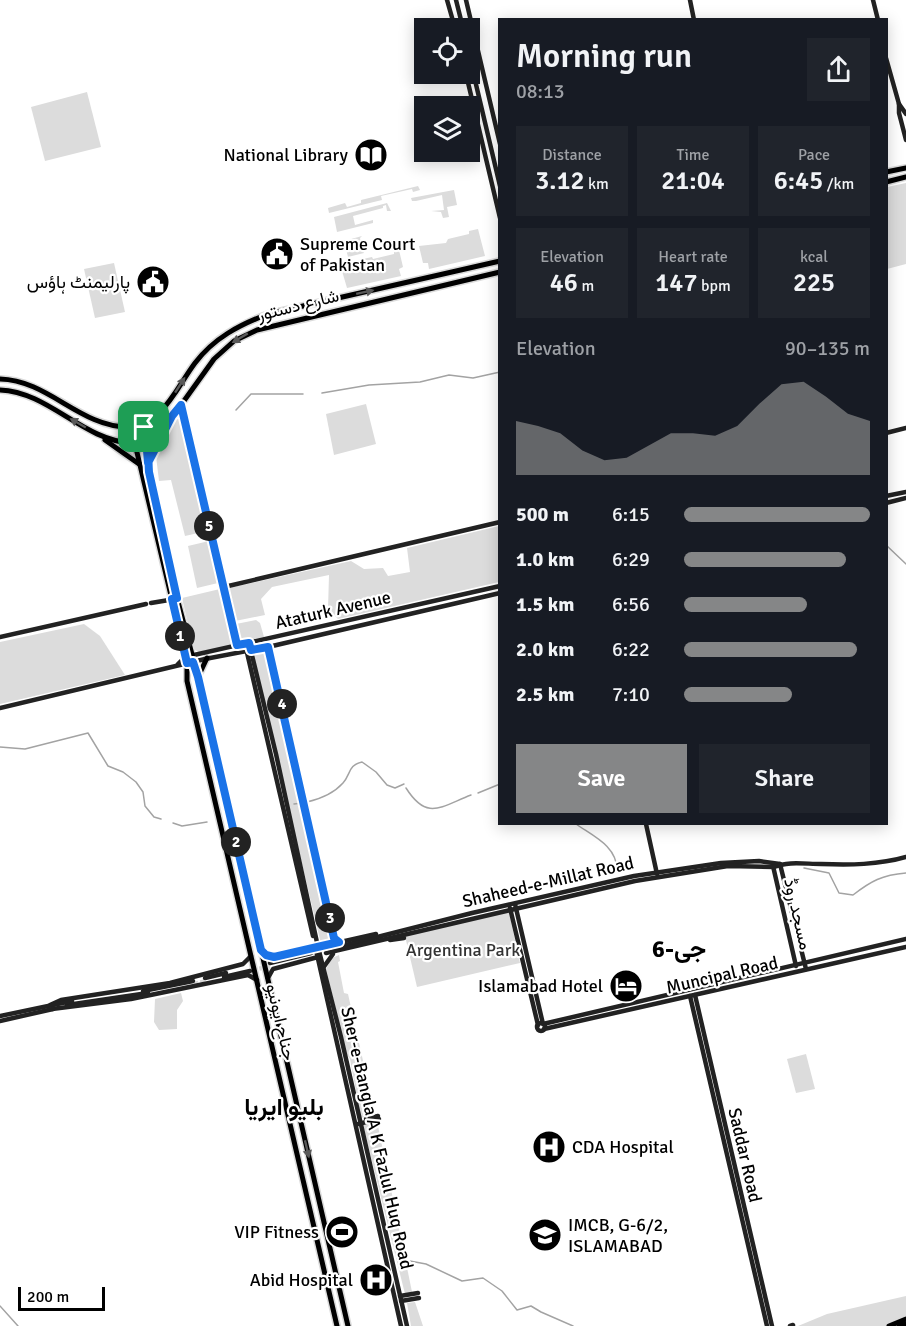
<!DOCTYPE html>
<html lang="en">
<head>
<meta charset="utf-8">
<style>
  body { margin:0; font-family:Signika,Vazirmatn,sans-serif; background:#20242c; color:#f1f3f6; height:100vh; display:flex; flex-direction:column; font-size:22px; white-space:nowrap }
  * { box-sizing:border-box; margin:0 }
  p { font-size:20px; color:#9ea1a6 }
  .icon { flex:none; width:33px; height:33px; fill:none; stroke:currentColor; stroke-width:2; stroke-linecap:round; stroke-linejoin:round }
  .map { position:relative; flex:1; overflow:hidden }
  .drawer { position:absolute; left:498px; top:18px; width:390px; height:807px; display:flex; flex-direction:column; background:#171b24; border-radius:0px; box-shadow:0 3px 15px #0003 }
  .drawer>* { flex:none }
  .controls { position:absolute; left:414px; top:18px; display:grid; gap:12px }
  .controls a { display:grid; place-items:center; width:66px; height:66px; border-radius:0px; background:#171b24; box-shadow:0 3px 15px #0003; font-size:30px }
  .scale { position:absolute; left:18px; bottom:15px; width:87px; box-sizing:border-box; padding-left:6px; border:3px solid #000; border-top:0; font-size:16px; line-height:21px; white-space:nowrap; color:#000; -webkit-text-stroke:4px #fff; paint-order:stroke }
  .pin { position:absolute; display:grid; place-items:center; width:51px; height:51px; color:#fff; margin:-26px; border-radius:12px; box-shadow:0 3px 9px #0006 }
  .km { position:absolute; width:30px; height:30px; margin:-15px; border-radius:50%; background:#222; color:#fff; font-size:16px; line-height:30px; text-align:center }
  .round { display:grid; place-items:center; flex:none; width:63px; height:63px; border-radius:0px; background:#20242c }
  .overview { display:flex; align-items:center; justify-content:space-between; height:102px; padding:0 18px }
  h1 { font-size:33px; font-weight:600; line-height:45px }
  .metrics { display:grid; grid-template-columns:repeat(3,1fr); gap:9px; height:102px; padding:6px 18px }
  .metrics div { display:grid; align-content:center; border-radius:0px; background:#20242c; text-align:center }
  .metrics b { font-size:26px; font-weight:600 }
  .metrics small { font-size:16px; font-weight:400 }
  .metrics p { font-size:16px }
  .chart { height:168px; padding:12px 18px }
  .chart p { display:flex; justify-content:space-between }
  .chart svg { width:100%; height:108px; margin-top:6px; fill:#858687; opacity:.7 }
  .action { display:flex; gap:12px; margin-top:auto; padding:12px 18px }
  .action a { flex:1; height:69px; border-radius:0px; background:#858687; color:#fff; font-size:24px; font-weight:600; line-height:69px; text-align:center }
  .action a+a { background:#20242c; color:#f1f3f6 }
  ul { padding:0 18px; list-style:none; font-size:20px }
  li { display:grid; grid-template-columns:96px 72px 1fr; align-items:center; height:45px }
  li i { height:15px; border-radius:8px; background:#858687 }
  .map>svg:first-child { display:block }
  .green { fill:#dcdcdc }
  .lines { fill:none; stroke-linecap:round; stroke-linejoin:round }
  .stream { stroke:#a3a3a3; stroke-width:1.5 }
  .secondary-tunnel { stroke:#d9d9d9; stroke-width:4.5; stroke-dasharray:4.5 2; stroke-linecap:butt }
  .primary-casing { stroke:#dbdbdb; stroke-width:8 }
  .secondary { stroke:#222; stroke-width:4.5 }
  .primary { stroke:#000; stroke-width:5 }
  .oneway { fill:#595959 }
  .route-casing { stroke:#fff; stroke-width:12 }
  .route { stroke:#1a73e8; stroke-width:8 }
  .labels { text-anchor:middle; stroke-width:4.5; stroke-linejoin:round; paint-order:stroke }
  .poi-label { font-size:18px; fill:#000; stroke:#fff; text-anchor:end }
  .street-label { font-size:18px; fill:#000; stroke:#fff }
  .park-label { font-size:18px; fill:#333; stroke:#fff }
  .district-label { font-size:24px; font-weight:bold; fill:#000; stroke:#fff }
</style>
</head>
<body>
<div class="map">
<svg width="906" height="1326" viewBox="0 0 906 1326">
  <rect width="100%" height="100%" fill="#fff"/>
  <g class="green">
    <polygon points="87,92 101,147 45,161 31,107"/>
    <polygon points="906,183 906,264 887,269 887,187"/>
    <polygon points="418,186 420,190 413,192 412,189 381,196 382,200 329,213 328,208 345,203 347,207 361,203 361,200"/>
    <polygon points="454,190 457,205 447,207 449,217 443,218 441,212 431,211 444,210 442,195 416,201 412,201 411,198"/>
    <polygon points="387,203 391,211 387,211 386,205 383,206 383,208 353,216 355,225 373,220 373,223 337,232 334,217"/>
    <polygon points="478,229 485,256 429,269 428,263 423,263 419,246 446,243 448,239 469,234 469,231"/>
    <polygon points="362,236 360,238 364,253 348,257 344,241"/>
    <polygon points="399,250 403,267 399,269 401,276 347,288 340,264 372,257 373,259 394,254 394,251"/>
    <polygon points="114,263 125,312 95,318 84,269"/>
    <polygon points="366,404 376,444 334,455 326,414"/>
    <polygon points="180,418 207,531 185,536 171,480 159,481 156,456 176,420"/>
    <polygon points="499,526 499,582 338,619 328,609 329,575 272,587 261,599 265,615 235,621 229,588 351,561 364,569 383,568 388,576 410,572 407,548"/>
    <polygon points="209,541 218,583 197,588 188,546"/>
    <polygon points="220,589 234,642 228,646 199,652 195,650 193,646 182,598"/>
    <polygon points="256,620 260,623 264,637 240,642 236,624"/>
    <polygon points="84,624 100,636 125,675 0,704 0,642"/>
    <polygon points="268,650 333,940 321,944 252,653"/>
    <polygon points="509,912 520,963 417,987 405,936"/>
    <polygon points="339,955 340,961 338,962 344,993 348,994 375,1114 361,1118 350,1059 347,1055 326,969 332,958"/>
    <polygon points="181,993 183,1001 177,1010 177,1029 159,1030 154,1022 155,999"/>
    <polygon points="806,1054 815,1089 796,1093 787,1059"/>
    <polygon points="377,1121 412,1292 405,1294 363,1125"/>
    <polygon points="906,1296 906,1318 885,1326 798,1326 827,1314"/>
    <polygon points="415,1302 423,1326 411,1326 407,1303"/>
  </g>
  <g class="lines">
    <g class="stream">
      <polyline points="322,393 369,385 420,382 449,375 473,378 500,372"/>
      <polyline points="236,410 251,394 303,394"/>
      <polyline points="886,545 906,564"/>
      <polyline points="0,747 25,749 88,733 108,766 123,772 136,782 143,792 145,806 154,817 161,819"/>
      <path d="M 406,788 C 427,821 440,807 471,795"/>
      <polyline points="478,793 500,784"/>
      <path d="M 307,802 C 320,799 334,793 343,783 C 351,774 348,765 362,762 L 376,772 L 387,785 L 395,788 L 404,784"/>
      <polyline points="294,804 302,803"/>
      <polyline points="173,823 182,826 207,822"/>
      <path d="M 576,824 C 593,836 617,846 617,870"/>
      <path d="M 804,868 L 829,873 L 839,893 L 853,895 C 871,881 882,875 906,873"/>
      <polyline points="399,1259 426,1264 462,1281 483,1278 502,1291 517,1310 531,1306 541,1312 573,1326"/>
      <polyline points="0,1306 18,1326"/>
    </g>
    <g class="secondary-tunnel">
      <polyline points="311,953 325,950"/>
      <polyline points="253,970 271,966"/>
      <polyline points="194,984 206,981"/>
    </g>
    <g class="primary-casing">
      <g id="primary">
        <polyline points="886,172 906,168"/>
        <polyline points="886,182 906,177"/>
        <path d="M 500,261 L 268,314 C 239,325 214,338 195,363 C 183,379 174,398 160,412 L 150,419 L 128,427 L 126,436 L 130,442 L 135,444 L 141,443 L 146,438 L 157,433 L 181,405 L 214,359 L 234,341 L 257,330 L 500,272"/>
        <path d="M 0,379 C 48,380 80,427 128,427"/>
        <path d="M 0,390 C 49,392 82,440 131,443"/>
        <polyline points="138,424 144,427 146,432 149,472 177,598 198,677 348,1326"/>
        <polyline points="105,440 139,464"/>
        <polyline points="135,444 187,663 187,681 337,1326"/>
        <polyline points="149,462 168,425"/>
        <polyline points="198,677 207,658"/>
        <polyline points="889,1326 906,1319"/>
        <polyline points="899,1326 906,1324"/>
      </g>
    </g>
    <g class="secondary">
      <polyline points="447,0 455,28"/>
      <polyline points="456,0 463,28"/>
      <polyline points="466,0 500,144"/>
      <polyline points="690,0 694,20"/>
      <polyline points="873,0 878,20"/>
      <polyline points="886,58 899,104 899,113 906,140"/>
      <polyline points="470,59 500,186"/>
      <polyline points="466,74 500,218"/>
      <polyline points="899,104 906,114"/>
      <polyline points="181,405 237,645"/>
      <polyline points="886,433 906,428"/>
      <polyline points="886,496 906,492"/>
      <polyline points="886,503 906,498"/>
      <polyline points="224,587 500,522"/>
      <polyline points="151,603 175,599"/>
      <polyline points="0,637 146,604"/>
      <polyline points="249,643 276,754 318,947 341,1037 407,1326"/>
      <polyline points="245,644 313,936"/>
      <polyline points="268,645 334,938 334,943"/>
      <polyline points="178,664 185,657 500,586"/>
      <polyline points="0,708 205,659 268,647 500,593"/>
      <polyline points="646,824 657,874"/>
      <polyline points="780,864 806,969"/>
      <polyline points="773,866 796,966"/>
      <polyline points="515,904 543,1024 906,939"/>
      <polyline points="510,908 538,1025"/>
      <polyline points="390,940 404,938"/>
      <polyline points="334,948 472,913 634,876 721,863 759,861 780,864"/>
      <polyline points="261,950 266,955 274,957 376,934"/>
      <polyline points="316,950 401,1326"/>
      <path d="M 326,953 L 635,881 L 728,866 L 774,867 C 788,861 805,864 821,864 C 849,865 879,865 906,857"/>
      <polyline points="270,963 311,953"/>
      <polyline points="323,968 333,954"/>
      <polyline points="224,977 250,971"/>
      <polyline points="205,978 226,973"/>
      <polyline points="268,978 273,969 318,957"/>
      <polyline points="143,991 193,981"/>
      <polyline points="695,995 772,1326"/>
      <polyline points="690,996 767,1326"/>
      <polyline points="50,1005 61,1000 170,983 243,964 251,956"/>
      <polyline points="67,1005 148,993"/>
      <polyline points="52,1009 131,999 248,975 257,980"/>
      <polyline points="0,1016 72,1001"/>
      <polyline points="0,1021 53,1009"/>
      <circle cx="541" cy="1027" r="4"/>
      <polyline points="544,1029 906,947"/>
      <polyline points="366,1119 378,1116"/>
      <polyline points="358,1124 379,1119"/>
      <polyline points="400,1296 418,1293"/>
      <polyline points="401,1301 419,1298"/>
      <polyline points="790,1326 793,1325"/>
    </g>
    <use href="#primary" class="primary"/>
  </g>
  <defs><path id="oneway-solid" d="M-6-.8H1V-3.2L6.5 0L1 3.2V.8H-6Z" transform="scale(1.5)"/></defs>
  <g class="oneway">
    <use href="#oneway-solid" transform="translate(365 292) rotate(-12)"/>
    <use href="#oneway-solid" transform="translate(240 338) rotate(149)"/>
    <use href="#oneway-solid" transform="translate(180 385) rotate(-57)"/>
    <use href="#oneway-solid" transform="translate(78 423) rotate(-150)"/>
    <use href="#oneway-solid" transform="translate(307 1149) rotate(77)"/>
  </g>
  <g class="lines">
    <g class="route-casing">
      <path id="route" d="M 144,427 C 149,436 148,459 149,472 L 177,598 L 172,599 L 187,663 L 193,662 L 198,677 L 261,950 L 266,955 L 274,957 L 339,942 L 334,938 L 268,647 L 251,650 L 249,643 L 237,645 L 181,405 L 172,416 L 148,463 L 146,438 C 135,451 120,438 130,425 L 138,424 L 144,427"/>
    </g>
    <use href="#route" class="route"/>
  </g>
  <defs>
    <g id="library-disc" transform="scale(1.725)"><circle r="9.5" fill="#000" stroke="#fff"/><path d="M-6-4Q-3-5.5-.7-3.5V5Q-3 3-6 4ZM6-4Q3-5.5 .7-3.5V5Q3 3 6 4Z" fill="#fff"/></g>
    <g id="civic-disc" transform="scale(1.725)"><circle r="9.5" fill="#000" stroke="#fff"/><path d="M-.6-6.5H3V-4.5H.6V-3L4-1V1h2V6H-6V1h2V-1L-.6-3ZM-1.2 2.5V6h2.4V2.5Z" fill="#fff"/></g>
    <g id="hotel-disc" transform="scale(1.725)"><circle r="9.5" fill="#000" stroke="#fff"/><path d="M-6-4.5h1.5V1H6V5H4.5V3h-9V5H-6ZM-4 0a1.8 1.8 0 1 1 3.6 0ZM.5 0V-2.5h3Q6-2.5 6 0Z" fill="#fff"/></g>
    <g id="hospital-disc" transform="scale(1.725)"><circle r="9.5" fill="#000" stroke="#fff"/><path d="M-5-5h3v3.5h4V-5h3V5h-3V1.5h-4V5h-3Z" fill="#fff"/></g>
    <g id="stadium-disc" transform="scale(1.725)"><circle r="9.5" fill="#000" stroke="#fff"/><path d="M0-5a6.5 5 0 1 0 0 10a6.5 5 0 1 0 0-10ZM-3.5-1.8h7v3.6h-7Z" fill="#fff"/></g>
    <g id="university-disc" transform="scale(1.725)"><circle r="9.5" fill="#000" stroke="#fff"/><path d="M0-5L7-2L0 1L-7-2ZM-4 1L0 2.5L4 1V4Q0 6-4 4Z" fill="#fff"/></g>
  </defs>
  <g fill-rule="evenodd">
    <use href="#library-disc" x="371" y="155"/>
    <use href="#civic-disc" x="277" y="254"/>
    <use href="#civic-disc" x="153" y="282"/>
    <use href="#hotel-disc" x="626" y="986"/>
    <use href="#hospital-disc" x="549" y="1147"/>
    <use href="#stadium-disc" x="342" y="1232"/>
    <use href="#university-disc" x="545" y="1235"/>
    <use href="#hospital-disc" x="376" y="1280"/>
  </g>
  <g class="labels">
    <g class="poi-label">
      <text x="348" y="161">National Library</text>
      <text x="300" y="250" text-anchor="start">Supreme Court<tspan x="300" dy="21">of Pakistan</tspan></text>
      <text x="130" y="288">پارلیمنٹ ہاؤس</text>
      <text x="603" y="992">Islamabad Hotel</text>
      <text x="572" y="1153" text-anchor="start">CDA Hospital</text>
      <text x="568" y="1231" text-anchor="start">IMCB, G-6/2,<tspan x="568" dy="21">ISLAMABAD</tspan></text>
      <text x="319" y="1238">VIP Fitness</text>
      <text x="353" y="1286">Abid Hospital</text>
    </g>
    <g class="street-label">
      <text transform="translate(298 305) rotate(-14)" y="6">شارع دستور</text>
      <text transform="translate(333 610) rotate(-13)" y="6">Ataturk Avenue</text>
      <text transform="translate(548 882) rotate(-13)" y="6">Shaheed-e-Millat Road</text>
      <text transform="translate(798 914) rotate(77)" y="6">مسجد روڈ</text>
      <text transform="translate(722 975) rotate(-13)" y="6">Muncipal Road</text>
      <text transform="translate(281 1022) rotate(77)" y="6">جناح ایونیو</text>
      <text transform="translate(377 1138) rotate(77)" y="6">Sher-e-Bangla A K Fazlul Huq Road</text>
      <text transform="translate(745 1155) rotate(77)" y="6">Saddar Road</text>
    </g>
    <g class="park-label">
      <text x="463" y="956">Argentina Park</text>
    </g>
    <g class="district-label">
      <text x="679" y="957">جی-6</text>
      <text x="284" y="1115">بلیو ایریا</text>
    </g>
  </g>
</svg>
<div class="controls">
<a><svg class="icon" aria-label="locate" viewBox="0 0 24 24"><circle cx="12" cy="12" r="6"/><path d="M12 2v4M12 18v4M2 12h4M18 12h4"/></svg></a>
<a><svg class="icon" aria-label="layers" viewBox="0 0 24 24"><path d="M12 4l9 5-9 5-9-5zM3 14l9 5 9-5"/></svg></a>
</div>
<div class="scale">200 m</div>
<div class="pin" style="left:144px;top:427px;background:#1e9e55"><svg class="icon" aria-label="arrive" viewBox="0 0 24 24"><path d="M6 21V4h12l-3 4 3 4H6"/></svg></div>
<b class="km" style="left:180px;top:636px">1</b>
<b class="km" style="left:236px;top:842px">2</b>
<b class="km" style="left:330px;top:918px">3</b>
<b class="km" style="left:282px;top:704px">4</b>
<b class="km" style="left:209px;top:526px">5</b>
<section class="drawer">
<div class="overview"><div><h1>Morning run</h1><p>08:13</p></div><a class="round"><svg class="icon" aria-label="share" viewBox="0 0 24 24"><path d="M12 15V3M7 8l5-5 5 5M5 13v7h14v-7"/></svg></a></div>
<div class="metrics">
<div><p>Distance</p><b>3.12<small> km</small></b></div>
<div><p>Time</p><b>21:04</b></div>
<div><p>Pace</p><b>6:45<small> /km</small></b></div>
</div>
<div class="metrics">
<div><p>Elevation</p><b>46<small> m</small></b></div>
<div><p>Heart rate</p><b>147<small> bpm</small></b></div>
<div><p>kcal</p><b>225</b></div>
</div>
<div class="chart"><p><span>Elevation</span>90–135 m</p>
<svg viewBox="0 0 160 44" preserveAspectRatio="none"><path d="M0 44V22L10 24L20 27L30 34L40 38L50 37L60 32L70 27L80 27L90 28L100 24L110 15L120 7L130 6L140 12L150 19L160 22V44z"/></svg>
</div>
<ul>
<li><b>500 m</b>6:15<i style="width:100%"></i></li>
<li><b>1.0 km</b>6:29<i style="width:87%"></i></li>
<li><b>1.5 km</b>6:56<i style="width:66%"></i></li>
<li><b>2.0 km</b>6:22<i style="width:93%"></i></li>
<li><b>2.5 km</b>7:10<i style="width:58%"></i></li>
</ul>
<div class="action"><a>Save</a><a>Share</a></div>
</section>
</div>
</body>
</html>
